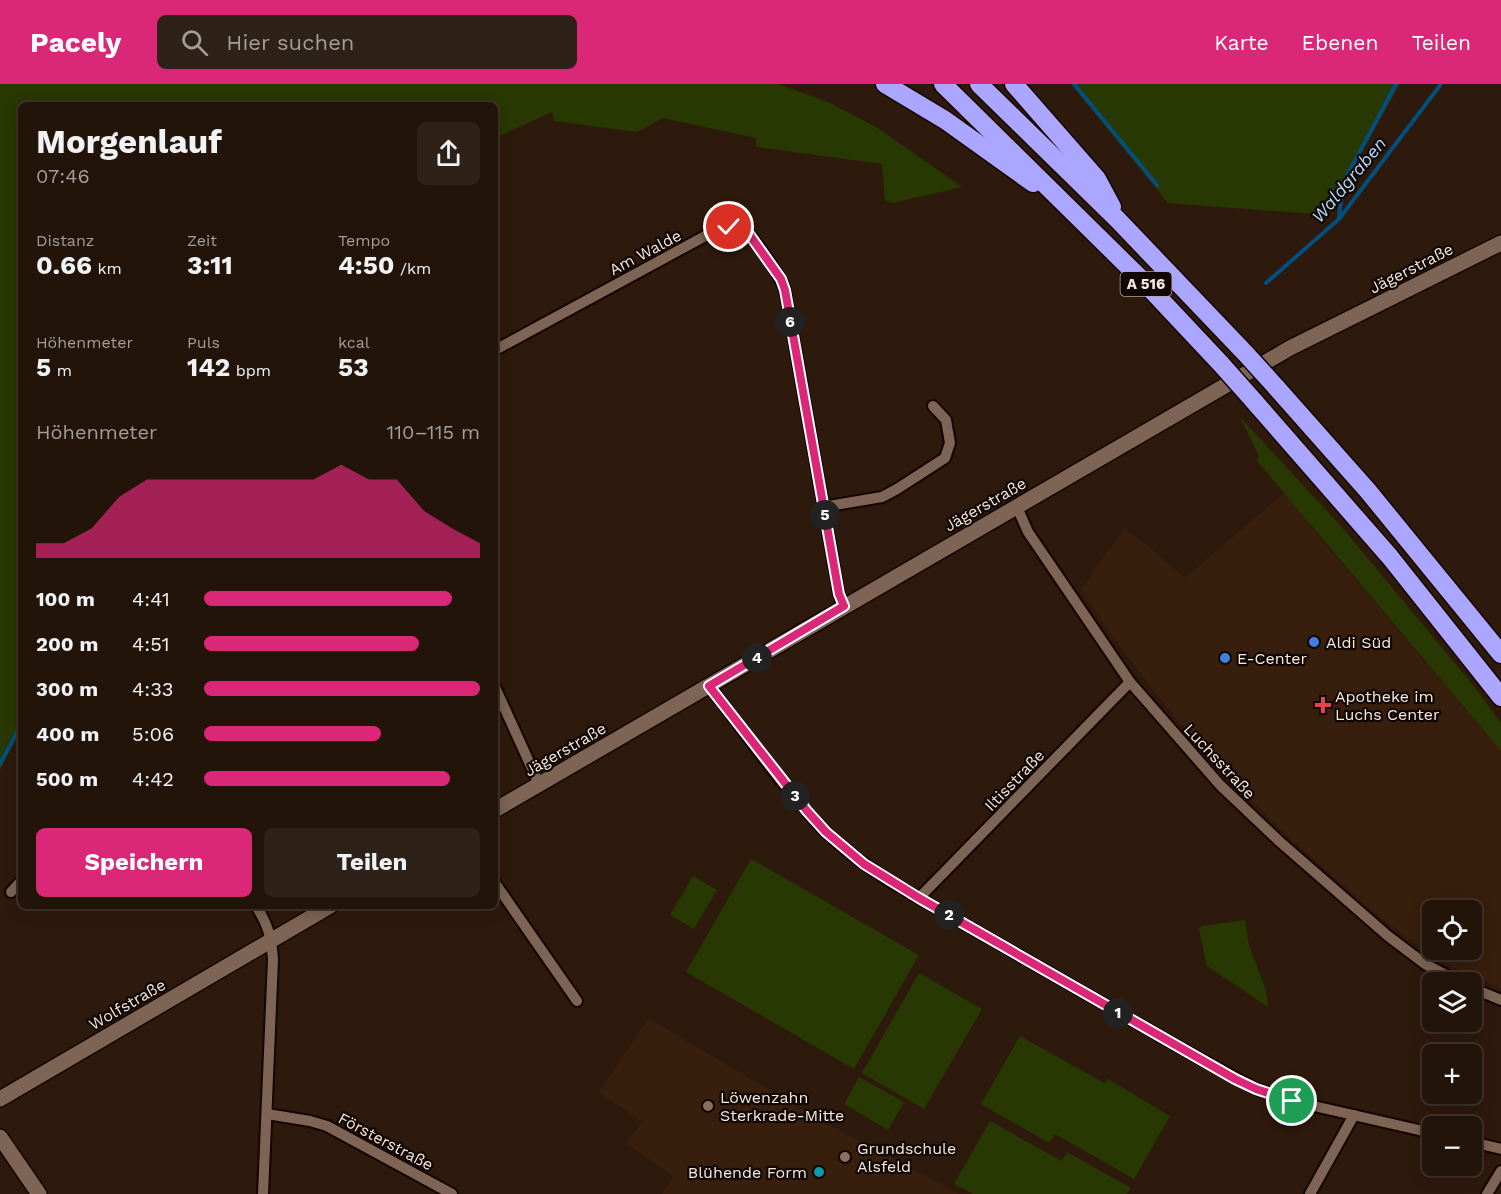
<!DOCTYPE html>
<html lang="de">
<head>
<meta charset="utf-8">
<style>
  body { margin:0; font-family:"Work Sans",sans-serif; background:#2e2117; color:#f1f3f6; height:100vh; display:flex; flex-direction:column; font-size:22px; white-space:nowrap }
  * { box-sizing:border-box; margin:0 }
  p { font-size:20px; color:#a29e9c }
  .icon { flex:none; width:33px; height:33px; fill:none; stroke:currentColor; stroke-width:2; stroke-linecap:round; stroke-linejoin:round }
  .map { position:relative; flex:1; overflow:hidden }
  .panel { position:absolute; left:18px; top:18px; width:480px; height:807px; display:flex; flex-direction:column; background:#221409; border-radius:9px; box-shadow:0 3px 15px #0003,0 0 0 2px #3f332a }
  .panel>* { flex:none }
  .controls { position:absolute; left:1422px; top:816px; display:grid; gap:12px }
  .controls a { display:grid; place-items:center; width:60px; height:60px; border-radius:9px; background:#221409; box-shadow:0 3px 15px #0003,0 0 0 2px #3f332a; font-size:30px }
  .pin { position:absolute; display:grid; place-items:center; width:51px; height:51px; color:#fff; margin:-26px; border:3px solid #fff; border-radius:50%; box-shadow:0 2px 6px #0007 }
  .km { position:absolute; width:30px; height:30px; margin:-15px; border-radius:50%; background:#222; color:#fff; font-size:16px; line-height:30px; text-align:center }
  .round { display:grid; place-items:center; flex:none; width:63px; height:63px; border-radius:9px; background:#2e2117 }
  .headline { display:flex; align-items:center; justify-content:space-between; height:102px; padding:0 18px }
  h1 { font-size:33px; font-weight:700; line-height:45px }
  .stats { display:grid; grid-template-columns:repeat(3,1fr); gap:9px; height:102px; padding:6px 18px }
  .stats div { display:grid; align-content:center }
  .stats b { font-size:26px; font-weight:700 }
  .stats small { font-size:16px; font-weight:400 }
  .stats p { font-size:16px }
  .chart { height:168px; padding:12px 18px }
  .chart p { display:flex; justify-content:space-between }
  .chart svg { width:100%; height:108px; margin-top:6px; fill:#db2777; opacity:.7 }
  .action { display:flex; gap:12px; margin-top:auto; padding:12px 18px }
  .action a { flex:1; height:69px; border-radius:9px; background:#db2777; color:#fff; font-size:24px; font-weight:700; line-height:69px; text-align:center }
  .action a+a { background:#2e2117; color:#f1f3f6 }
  ul { padding:0 18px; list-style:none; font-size:20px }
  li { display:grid; grid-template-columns:96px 72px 1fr; align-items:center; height:45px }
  li i { height:15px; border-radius:8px; background:#db2777 }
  header { display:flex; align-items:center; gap:36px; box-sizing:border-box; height:84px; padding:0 30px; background:#db2777; color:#fff }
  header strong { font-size:28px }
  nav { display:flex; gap:33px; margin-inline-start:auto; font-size:21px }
  .search { width:420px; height:54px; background:#2e2117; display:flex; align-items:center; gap:15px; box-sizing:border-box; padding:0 21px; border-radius:9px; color:#a29e9c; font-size:22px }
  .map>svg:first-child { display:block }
  .built { fill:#381e0c; fill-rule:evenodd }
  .green { fill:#283802 }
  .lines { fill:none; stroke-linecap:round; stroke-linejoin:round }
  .stream { stroke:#024f7d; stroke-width:4 }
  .street-casing { stroke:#150400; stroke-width:14 }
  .secondary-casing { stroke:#150400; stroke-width:18 }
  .highway-casing { stroke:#150400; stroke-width:21 }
  .street { stroke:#7d6454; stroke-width:10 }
  .secondary { stroke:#7d6454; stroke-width:15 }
  .highway { stroke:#aba6ff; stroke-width:18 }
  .highway-bridge-casing { stroke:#150400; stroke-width:21; stroke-linecap:butt }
  .highway-bridge { stroke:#aba6ff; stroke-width:18 }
  .route-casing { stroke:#fff; stroke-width:12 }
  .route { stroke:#db2777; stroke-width:8 }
  .shop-dot { fill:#3f7fe0; stroke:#100703; stroke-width:2 }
  .health-dot { fill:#e0444e; stroke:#100703; stroke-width:2 }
  .education-dot { fill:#8d6e63; stroke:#100703; stroke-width:2 }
  .culture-dot { fill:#0f9aa8; stroke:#100703; stroke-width:2 }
  .labels { text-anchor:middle; stroke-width:4.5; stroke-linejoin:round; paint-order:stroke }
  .shield { fill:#100703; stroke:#b2a49d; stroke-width:1.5 }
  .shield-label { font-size:15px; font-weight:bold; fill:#f7e8df }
  .street-label { font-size:16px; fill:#f7e8df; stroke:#100703 }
  .poi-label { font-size:16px; fill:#f7e8df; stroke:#100703; text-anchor:start }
  .water-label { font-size:18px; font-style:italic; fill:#b4dcfd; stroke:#100703 }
</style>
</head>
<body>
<header>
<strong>Pacely</strong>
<div class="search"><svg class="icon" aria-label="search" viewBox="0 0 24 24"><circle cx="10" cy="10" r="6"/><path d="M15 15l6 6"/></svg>Hier suchen</div>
<nav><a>Karte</a><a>Ebenen</a><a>Teilen</a></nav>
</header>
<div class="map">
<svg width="1501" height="1110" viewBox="0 0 1501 1110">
  <rect width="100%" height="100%" fill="#2e1a0c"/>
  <g class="built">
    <path d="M 1285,408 L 1318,451 L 1501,667 L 1501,905 L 1447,880 L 1407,854 L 1370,825 L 1282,747 L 1236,701 L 1172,630 L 1117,559 L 1081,505 L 1124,445 L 1146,460 L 1185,494 ZM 1432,826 L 1472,826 L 1472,866 L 1432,866 Z"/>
    <polygon points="648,934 820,1036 959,1110 662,1110 673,1092 627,1060 642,1037 599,1008"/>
  </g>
  <g class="green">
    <polygon points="0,0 778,0 828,18 878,44 962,103 892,119 885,116 882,80 756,63 756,54 663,34 637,48 554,37 552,28 495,54 495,21 21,21 21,645 0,686"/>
    <polygon points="1071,0 1400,0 1326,131 1168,119"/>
    <polygon points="1240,333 1341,442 1473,601 1501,639 1501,667 1257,377 1259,372"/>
    <polygon points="751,775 919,871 854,985 686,888"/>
    <polygon points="693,792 717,806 694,845 670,831"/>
    <polygon points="1245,836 1249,862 1266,906 1268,923 1207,882 1199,845 1202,842"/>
    <polygon points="919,889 982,925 924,1025 862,989"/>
    <polygon points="1020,952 1104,999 1108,995 1170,1032 1134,1095 1055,1050 1049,1059 981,1020"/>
    <polygon points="859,993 904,1018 888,1046 844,1020"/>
    <polygon points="990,1037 1062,1077 1067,1068 1131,1104 1127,1110 973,1110 954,1100"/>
  </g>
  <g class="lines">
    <g class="stream">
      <polyline points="1074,0 1157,101"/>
      <polyline points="1339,133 1343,99 1396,0"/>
      <polyline points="1266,199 1339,135 1441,0"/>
      <polyline points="0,680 21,641"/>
    </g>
    <g class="street-casing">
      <g id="street">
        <path d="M 495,266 L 720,144 C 728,143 736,143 744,147 C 754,152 782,195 785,206 L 839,510 L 844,522"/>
        <polyline points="823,423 882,413 897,405 945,374 950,359 946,336 933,322"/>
        <polyline points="1017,423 1028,448 1130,598 1220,701 1279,757 1388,852 1425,880 1459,898"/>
        <path d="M 709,602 C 747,650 782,703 825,747 C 845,767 868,783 891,798 L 1179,963 L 1256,1005 L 1305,1020 L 1432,1049"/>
        <polyline points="495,603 539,700"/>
        <polyline points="495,799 577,917"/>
        <polyline points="11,808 21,797"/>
        <polyline points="919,814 1130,598"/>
        <path d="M 256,822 C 268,841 271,852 273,875 L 263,1110"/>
        <polyline points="1472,904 1501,916"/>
        <polyline points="267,1030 310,1037 327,1042 452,1110"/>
        <polyline points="1472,1058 1501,1065"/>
        <polyline points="1310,1110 1354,1031"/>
        <polyline points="1487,1110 1501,1087"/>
      </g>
    </g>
    <g class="secondary-casing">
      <g id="secondary">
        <polyline points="495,726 1290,264 1501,159"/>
        <polyline points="0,1015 330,822"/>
        <polyline points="0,1053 39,1110"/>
      </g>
    </g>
    <g class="highway-casing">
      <g id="highway">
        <polyline points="885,0 945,36 1033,99"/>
        <polyline points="943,0 1144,198 1221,280"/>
        <polyline points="979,0 1118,136 1246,270"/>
        <polyline points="1014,0 1097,95 1112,123"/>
        <polyline points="1275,302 1368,407 1501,570"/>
        <polyline points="1253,316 1390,473 1501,613"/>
      </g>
    </g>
    <use href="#street" class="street"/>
    <use href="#secondary" class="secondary"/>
    <use href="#highway" class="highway"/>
    <g class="highway-bridge-casing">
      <g id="highway-bridge">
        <polyline points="1246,270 1275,302"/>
        <polyline points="1221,280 1253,316"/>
      </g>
    </g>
    <use href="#highway-bridge" class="highway-bridge"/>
  </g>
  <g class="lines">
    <g class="route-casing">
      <polyline id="route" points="729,143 744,147 749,150 781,195 785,206 839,510 844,522 709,602 807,727 826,748 864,780 919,814 1235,995 1256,1005 1292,1017"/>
    </g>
    <use href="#route" class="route"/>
  </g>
  <g class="shop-dot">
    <circle cx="1314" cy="558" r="6"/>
    <circle cx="1225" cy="574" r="6"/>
  </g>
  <path class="health-dot" d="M1320 612h6v6h6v6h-6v6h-6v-6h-6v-6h6z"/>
  <g class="education-dot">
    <circle cx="708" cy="1022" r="6"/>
    <circle cx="845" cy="1073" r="6"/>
  </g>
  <circle class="culture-dot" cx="819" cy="1088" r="6"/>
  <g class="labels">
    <rect class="shield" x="1120.5" y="188" width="51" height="24" rx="4.5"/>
    <g class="shield-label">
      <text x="1146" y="205">A 516</text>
    </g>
    <g class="street-label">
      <text transform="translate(645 168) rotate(-28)" y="6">Am Walde</text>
      <text transform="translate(1411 184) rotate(-27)" y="6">Jägerstraße</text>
      <text transform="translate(985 420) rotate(-30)" y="6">Jägerstraße</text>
      <text transform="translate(565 665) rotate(-30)" y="6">Jägerstraße</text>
      <text transform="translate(1220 677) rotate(47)" y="6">Luchsstraße</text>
      <text transform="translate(1014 696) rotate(-46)" y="6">Iltisstraße</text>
      <text transform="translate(127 920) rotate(-30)" y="6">Wolfstraße</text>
      <text transform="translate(386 1057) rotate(28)" y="6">Försterstraße</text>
    </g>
    <g class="poi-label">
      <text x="1326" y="564">Aldi Süd</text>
      <text x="1237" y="580">E-Center</text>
      <text x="1335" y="618">Apotheke im<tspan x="1335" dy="18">Luchs Center</tspan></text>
      <text x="720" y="1019">Löwenzahn<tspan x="720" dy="18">Sterkrade-Mitte</tspan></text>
      <text x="857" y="1070">Grundschule<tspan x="857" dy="18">Alsfeld</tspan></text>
      <text x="807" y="1094" text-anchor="end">Blühende Form</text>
    </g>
    <g class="water-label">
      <text transform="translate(1349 96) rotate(-50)" y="6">Waldgraben</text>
    </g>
  </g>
</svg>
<div class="controls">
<a><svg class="icon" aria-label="locate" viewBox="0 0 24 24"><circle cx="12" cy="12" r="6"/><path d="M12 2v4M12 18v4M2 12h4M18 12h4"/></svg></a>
<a><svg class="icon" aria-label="layers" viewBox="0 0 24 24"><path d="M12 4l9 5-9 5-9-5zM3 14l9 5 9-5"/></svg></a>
<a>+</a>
<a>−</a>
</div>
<div class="pin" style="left:1292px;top:1017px;background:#1e9e55"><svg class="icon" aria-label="arrive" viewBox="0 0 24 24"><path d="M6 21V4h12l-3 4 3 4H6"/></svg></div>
<div class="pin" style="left:729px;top:143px;background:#d93025"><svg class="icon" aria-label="check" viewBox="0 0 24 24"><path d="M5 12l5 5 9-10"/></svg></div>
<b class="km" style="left:1118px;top:929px">1</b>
<b class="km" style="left:949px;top:831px">2</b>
<b class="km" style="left:795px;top:712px">3</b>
<b class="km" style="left:757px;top:574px">4</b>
<b class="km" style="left:825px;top:431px">5</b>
<b class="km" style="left:790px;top:238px">6</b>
<section class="panel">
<div class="headline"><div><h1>Morgenlauf</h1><p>07:46</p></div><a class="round"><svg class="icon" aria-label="share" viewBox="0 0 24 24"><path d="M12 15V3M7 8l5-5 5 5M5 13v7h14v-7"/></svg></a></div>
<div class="stats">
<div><p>Distanz</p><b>0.66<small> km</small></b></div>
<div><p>Zeit</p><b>3:11</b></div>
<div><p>Tempo</p><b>4:50<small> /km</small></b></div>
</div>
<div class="stats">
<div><p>Höhenmeter</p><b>5<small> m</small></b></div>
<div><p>Puls</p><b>142<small> bpm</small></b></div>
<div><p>kcal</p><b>53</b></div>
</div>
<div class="chart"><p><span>Höhenmeter</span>110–115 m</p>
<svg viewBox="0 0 160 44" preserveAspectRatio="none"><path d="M0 44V38L10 38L20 32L30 19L40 12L50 12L60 12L70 12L80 12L90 12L100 12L110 6L120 12L130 12L140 25L150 32L160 38V44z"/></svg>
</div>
<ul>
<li><b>100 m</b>4:41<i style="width:90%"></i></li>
<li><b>200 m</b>4:51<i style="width:78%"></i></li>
<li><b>300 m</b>4:33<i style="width:100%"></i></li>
<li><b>400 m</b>5:06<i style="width:64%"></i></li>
<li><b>500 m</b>4:42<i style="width:89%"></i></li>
</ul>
<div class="action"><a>Speichern</a><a>Teilen</a></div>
</section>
</div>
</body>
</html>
